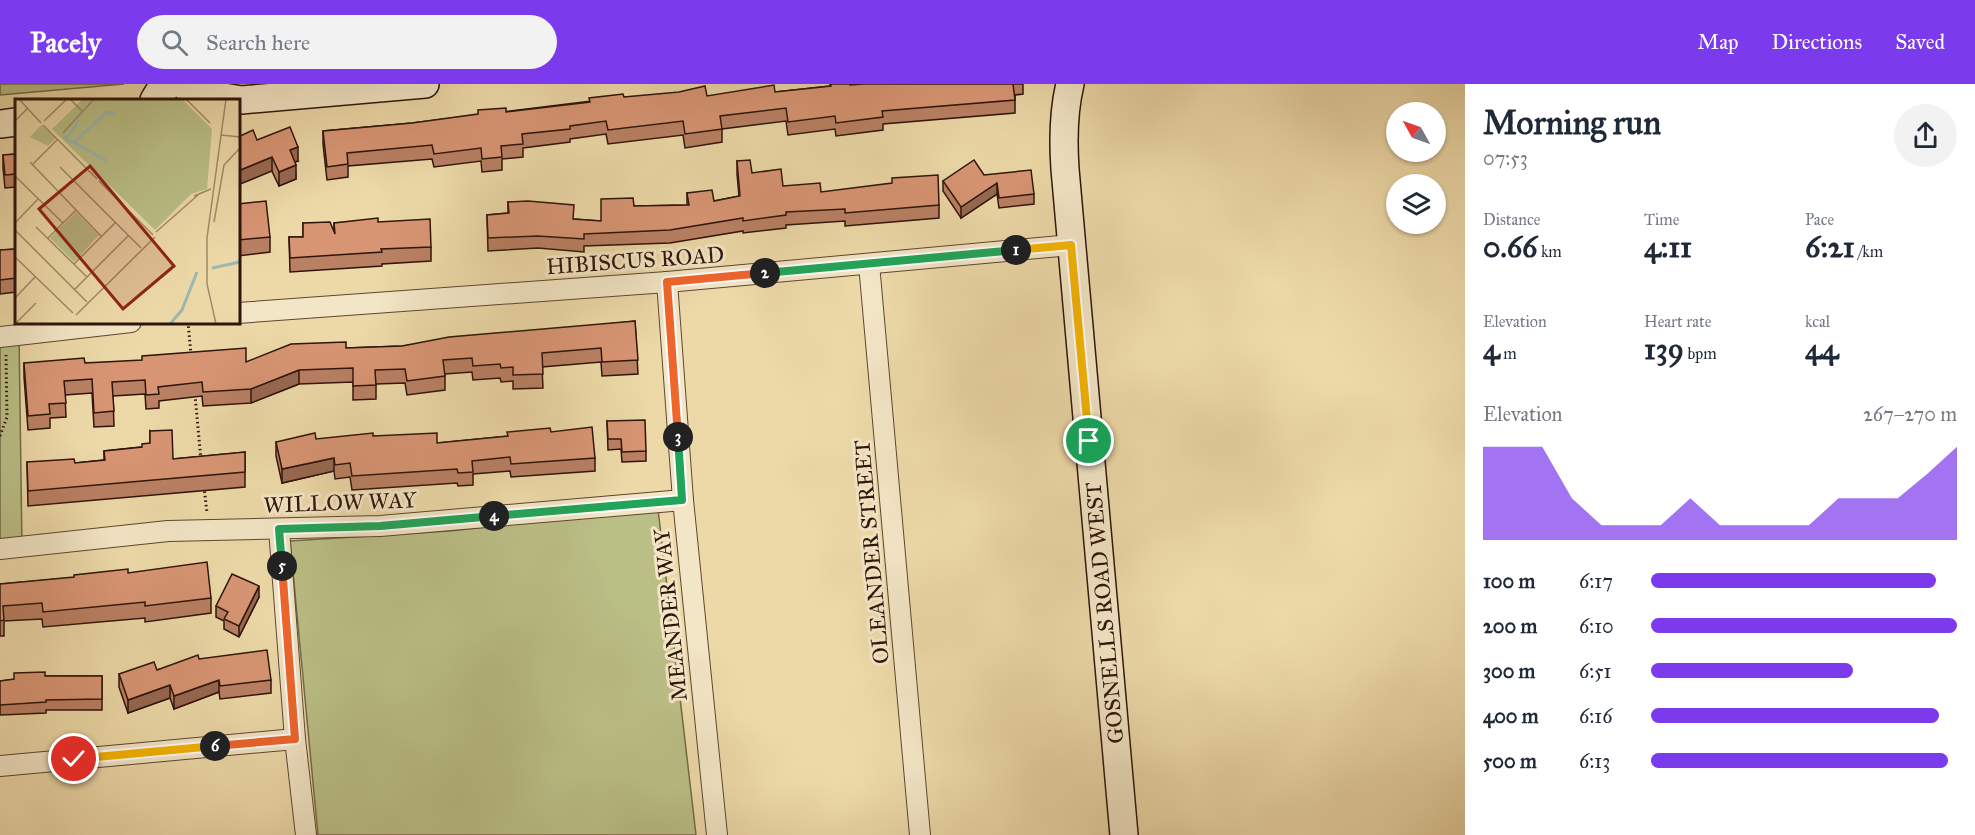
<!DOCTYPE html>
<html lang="en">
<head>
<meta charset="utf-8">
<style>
  body { margin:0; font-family:"IM FELL Great Primer",serif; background:#f2f2f3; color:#1f2937; height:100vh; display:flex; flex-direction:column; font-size:22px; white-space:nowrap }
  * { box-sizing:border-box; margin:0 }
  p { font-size:20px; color:#747a83 }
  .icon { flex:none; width:33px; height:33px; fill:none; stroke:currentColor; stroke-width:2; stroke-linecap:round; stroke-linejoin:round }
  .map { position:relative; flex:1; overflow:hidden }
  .side { display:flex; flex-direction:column; background:#fff; width:510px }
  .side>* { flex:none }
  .needle { width:39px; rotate:310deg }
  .buttons { position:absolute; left:1386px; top:18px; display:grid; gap:12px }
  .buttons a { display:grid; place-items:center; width:60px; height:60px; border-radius:50%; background:#fff; box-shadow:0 2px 4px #0004; font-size:30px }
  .pin { position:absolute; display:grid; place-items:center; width:51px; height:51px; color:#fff; margin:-26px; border:3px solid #fff; border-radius:50%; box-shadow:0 2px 6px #0007 }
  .km { position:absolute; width:30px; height:30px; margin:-15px; border-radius:50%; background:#222; color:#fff; font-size:16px; line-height:30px; text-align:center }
  .round { display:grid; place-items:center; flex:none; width:63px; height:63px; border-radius:32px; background:#f2f2f3 }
  .overview { display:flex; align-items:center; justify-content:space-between; height:102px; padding:0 18px }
  h1 { font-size:33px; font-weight:700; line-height:45px }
  .stats { display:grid; grid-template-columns:repeat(3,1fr); gap:9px; height:102px; padding:6px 18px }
  .stats div { display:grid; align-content:center }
  .stats b { font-size:30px; font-weight:700 }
  .stats small { font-size:16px; font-weight:400 }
  .stats p { font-size:16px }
  .chart { height:168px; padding:12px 18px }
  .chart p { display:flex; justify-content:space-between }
  .chart svg { width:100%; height:108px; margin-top:6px; fill:#7c3aed; opacity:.7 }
  ul { padding:0 18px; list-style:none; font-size:20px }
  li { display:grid; grid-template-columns:96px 72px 1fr; align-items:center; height:45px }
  li i { height:15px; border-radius:8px; background:#7c3aed }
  header { display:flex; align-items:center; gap:36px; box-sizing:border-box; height:84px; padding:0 30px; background:#7c3aed; color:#fff }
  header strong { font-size:28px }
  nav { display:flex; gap:33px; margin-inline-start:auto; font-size:21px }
  .search { width:420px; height:54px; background:#f2f2f3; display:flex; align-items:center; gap:15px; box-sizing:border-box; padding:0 21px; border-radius:33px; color:#747a83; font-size:22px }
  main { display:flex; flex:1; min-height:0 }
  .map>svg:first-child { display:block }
  .green { fill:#babf86; stroke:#746a48; stroke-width:1.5 }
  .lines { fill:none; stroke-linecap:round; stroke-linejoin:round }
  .minor-casing { stroke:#5e4532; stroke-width:22 }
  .secondary-casing { stroke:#2f140a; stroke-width:30 }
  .path { stroke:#2f140a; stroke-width:3; stroke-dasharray:1.5 3; stroke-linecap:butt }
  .minor { stroke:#f3e6c6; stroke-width:20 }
  .secondary { stroke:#f3e6c6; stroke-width:27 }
  .wall { fill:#ba8064; stroke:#2f140a; stroke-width:1.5 }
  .shaded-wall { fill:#976851; stroke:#2f140a; stroke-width:1.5 }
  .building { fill:#d89574; stroke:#2f140a; stroke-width:1.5 }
  .split-1-casing { stroke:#fff; stroke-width:12 }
  .split-2-casing { stroke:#fff; stroke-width:12 }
  .split-3-casing { stroke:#fff; stroke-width:12 }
  .split-4-casing { stroke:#fff; stroke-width:12 }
  .split-5-casing { stroke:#fff; stroke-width:12 }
  .split-6-casing { stroke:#fff; stroke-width:12 }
  .split-7-casing { stroke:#fff; stroke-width:12 }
  .split-1 { stroke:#f5b400; stroke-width:8 }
  .split-2 { stroke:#22a559; stroke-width:8 }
  .split-3 { stroke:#f0652b; stroke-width:8 }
  .split-4 { stroke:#22a559; stroke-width:8 }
  .split-5 { stroke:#22a559; stroke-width:8 }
  .split-6 { stroke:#f0652b; stroke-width:8 }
  .split-7 { stroke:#f5b400; stroke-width:8 }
  .labels { text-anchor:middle; stroke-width:6; stroke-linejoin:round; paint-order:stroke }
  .street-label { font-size:22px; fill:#2f140a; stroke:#f3e6c6 }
  .inset-river { fill:none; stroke:#9cb8b2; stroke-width:3 }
  .inset-road { fill:none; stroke:#a18a69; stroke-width:1.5 }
  .view { fill:#8f2418; fill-opacity:0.15; stroke:#8f2418; stroke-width:3 }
  .inset-edge { fill:none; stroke:#2f140a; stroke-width:3 }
</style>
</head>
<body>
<header>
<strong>Pacely</strong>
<div class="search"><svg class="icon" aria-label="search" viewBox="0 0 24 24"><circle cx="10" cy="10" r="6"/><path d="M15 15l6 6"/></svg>Search here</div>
<nav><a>Map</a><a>Directions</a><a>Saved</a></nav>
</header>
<main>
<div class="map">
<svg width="1465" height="751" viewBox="0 0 1465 751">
  <rect width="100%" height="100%" fill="#edd9a8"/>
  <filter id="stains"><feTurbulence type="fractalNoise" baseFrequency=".00333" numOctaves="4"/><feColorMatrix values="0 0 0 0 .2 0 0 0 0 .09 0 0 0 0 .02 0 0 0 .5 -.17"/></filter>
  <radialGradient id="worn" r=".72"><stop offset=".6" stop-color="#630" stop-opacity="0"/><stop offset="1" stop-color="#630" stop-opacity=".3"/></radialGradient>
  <g class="green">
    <polygon points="0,0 124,0 0,11"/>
    <polygon points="19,250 22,464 0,465 0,253"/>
    <polygon points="658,425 696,751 318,751 290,457 449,447"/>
  </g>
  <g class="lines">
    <g class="minor-casing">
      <g id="minor">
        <polyline points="869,180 920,751"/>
        <polyline points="667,198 683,416 717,751"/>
        <polyline points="238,229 667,198 1071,161"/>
        <polyline points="0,253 131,238"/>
        <polyline points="279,445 295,655 306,751"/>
        <polyline points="0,465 168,447 380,442 683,416"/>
        <polyline points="0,682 295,655"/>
      </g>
    </g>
    <g class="secondary-casing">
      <g id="secondary">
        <path d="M 1070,0 C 1063,29 1063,56 1065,85 L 1124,751"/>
        <polyline points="189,7 241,16 425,0"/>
        <polyline points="154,16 160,6 172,0"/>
        <polyline points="0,40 16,38"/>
      </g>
    </g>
    <g class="path">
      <polyline points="188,238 191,271"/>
      <polyline points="195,311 201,376"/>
      <polyline points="0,352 7,333 6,271"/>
      <polyline points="204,403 207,429"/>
    </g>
    <use href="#minor" class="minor"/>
    <use href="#secondary" class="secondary"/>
  </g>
  <g class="wall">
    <polygon points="830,0 850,1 864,0 1023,0 1023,10 1015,11 1015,29 883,40 883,46 836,52 835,45 788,51 786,37 722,45 722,58 685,64 683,51 608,60 606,50 570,55 570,58 523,64 523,73 502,75 502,86 482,88 481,77 434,83 432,75 348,82 348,93 327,96 323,60 323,47 412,39 624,13 707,12 775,8 830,2"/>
    <polygon points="257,56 298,77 295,78 296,95 279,102"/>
    <polygon points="16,70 16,103 5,104 3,84 3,71"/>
    <polygon points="737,77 752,89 783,102 821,108 939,121 939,134 845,142 845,137 786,141 786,144 743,149 743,147 670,159 584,162 584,168 538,164 488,167 487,131 508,129 508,118 574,135 601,137 634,122 687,121 687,109 714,117 739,112 737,90"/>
    <polygon points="984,91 1034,110 1034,120 999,124 997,110 961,134 943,107 943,97"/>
    <polygon points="238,120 270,153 270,168 238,172"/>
    <polygon points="378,138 431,163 431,177 382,180 382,182 290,188 289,153 303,153 303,139 334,148 334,139"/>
    <polygon points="16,165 16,208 0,210 0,166"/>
    <polygon points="635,237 638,290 602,292 601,278 542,283 543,304 513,305 513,297 501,298 500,294 473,296 472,288 445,290 445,306 407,311 405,299 376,300 376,315 353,316 353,298 299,300 251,319 203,322 202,312 159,317 159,324 146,325 145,310 113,312 114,342 94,343 92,309 65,311 66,333 50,334 50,344 28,346 24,293 24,279 246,278 346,264 402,262"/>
    <polygon points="607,337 646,367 646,377 622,378 621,365 608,366"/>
    <polygon points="150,347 173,375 245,368 245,403 28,422 27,378 75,379 104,376 104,367 142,363 150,360"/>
    <polygon points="551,348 595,374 595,387 511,393 510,387 473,390 473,401 458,402 457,399 352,406 350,393 335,395 334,387 282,399 276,372 276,358 373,352 437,359"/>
    <polygon points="128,489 211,514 211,529 145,538 145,534 43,543 42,535 4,537 4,552 0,552 0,500"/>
    <polygon points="259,513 239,553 224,545 224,537 216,533 216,522"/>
    <polygon points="199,575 271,596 271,609 220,615 219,608 174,625 170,614 128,629 119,603 119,590 157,586"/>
    <polygon points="45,592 102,592 102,626 46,626 46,629 0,631 0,597"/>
  </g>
  <g class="shaded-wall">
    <polygon points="298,63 298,77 290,80 290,66"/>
    <polygon points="272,73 272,87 238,101 238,87"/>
    <polygon points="296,81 296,95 279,102 279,88"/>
    <polygon points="997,99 997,110 961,134 961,123"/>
    <polygon points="299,286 299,300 251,319 251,305"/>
    <polygon points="334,374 334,387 282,399 282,385"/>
    <polygon points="259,502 259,513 239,553 239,542"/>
    <polygon points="219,596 219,608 174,625 174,612"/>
    <polygon points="170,601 170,614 128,629 128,616"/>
  </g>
  <g class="building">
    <polygon points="831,0 850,0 850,1 864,0 1013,0 1015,16 882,27 883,33 836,39 835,32 788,38 786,24 720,32 722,45 685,50 683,37 608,46 606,37 570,42 570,45 522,50 523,60 501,62 502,73 482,75 481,64 434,70 432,61 347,69 348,80 327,83 323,47 412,39 478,30 478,26 506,24 506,28 590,18 589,14 623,10 624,13 679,8 705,2 707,12 774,1 775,8 831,2"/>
    <polygon points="290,43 298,63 290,66 296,81 279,88 272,73 238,87 238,53 253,46 257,56"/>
    <polygon points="16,70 16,90 5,91 3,71"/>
    <polygon points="750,76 752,89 781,85 783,102 820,99 821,108 892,99 892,94 938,91 939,121 845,129 845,125 786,128 786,131 743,137 743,134 670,146 584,150 584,155 538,152 488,154 487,131 509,129 508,118 528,117 574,121 573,135 601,137 601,115 633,114 634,122 689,121 687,109 712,106 714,117 740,112 737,77"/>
    <polygon points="974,76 984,91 1031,86 1034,110 999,114 997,99 961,123 943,97"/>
    <polygon points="266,117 270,153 238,156 238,120"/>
    <polygon points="378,134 378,138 430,135 431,163 381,165 382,168 290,174 289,153 303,153 303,139 330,138 335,150 334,139"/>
    <polygon points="16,165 16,194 0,196 0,166"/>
    <polygon points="635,237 638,276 602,278 601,264 542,269 543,290 513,291 513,283 501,284 500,280 473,282 472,274 443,276 445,292 407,297 405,285 375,286 376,301 353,302 353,284 299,286 251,305 203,308 202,298 158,303 159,310 146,311 145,296 112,298 114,327 94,329 92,295 64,297 66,319 49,320 50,330 28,332 24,279 84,274 85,279 142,276 142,272 246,264 246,278 291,260 346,258 346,264 402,262 449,253"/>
    <polygon points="645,336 646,367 622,368 621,355 608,355 607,337"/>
    <polygon points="592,343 595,374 511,380 510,373 472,377 473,388 458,389 457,385 352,392 350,379 335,381 334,374 282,385 276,358 315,349 316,355 373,349 373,352 437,349 437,359 508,352 507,348 550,344 551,348"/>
    <polygon points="172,346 173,375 245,368 245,388 28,407 27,378 74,375 75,379 105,376 104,367 142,363 142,360 150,359 150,347"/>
    <polygon points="207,478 211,514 145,522 145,518 43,528 42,519 3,522 4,536 0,537 0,500 74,493 74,491 128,485 128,489"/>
    <polygon points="232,490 259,502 239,542 224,535 228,528 216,522"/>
    <polygon points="267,566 271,596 220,602 219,596 174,612 170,601 128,616 119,590 154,578 157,586 198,571 199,575"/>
    <polygon points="45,588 45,592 102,592 102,615 46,616 46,618 0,621 0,597 14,595 14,589"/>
  </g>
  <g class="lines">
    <g class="split-1-casing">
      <polyline id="split-1" points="1016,166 1071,161 1089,357"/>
    </g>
    <g class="split-2-casing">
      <polyline id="split-2" points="765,189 1016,166"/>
    </g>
    <g class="split-3-casing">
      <polyline id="split-3" points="678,353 667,198 765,189"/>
    </g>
    <g class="split-4-casing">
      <polyline id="split-4" points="494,432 682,416 678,353"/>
    </g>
    <g class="split-5-casing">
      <polyline id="split-5" points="282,482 279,445 380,442 494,432"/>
    </g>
    <g class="split-6-casing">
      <polyline id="split-6" points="215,662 295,655 282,482"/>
    </g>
    <g class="split-7-casing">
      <polyline id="split-7" points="74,675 215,662"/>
    </g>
    <use href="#split-1" class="split-1"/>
    <use href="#split-2" class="split-2"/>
    <use href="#split-3" class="split-3"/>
    <use href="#split-4" class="split-4"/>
    <use href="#split-5" class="split-5"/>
    <use href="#split-6" class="split-6"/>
    <use href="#split-7" class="split-7"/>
  </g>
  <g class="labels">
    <g class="street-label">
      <text transform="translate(635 176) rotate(-4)" y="8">HIBISCUS ROAD</text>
      <text transform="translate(340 418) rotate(-2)" y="8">WILLOW WAY</text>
      <text transform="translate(871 468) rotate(-95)" y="8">OLEANDER STREET</text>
      <text transform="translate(1104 529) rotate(-95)" y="8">GOSNELLS ROAD WEST</text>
      <text transform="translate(670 531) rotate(-96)" y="8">MEANDER WAY</text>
    </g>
  </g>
  <g transform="translate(15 15)">
    <rect width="225" height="225" fill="#edd9a8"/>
    <path d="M 68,0 L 167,0 L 197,30 L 192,90 L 176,95 L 140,131 L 37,30 ZM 26,26 L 41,39 L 33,47 L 15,38 ZM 61,113 L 84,136 L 59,163 L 35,139 Z" fill="#babf86"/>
    <path class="inset-river" d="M 49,38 L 92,62M 52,38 L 64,21M 59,43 L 92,13 L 100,15M 197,169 L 225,163M 155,225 L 167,211 L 182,173"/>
    <path class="inset-road" d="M 4,0 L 26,24M 55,0 L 68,13M 171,0 L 195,24M 0,22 L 13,9M 29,22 L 52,0M 28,26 L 82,80M 48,34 L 79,0M 206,36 L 225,38M 15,63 L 86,137M 17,66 L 43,40M 45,68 L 126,149M 0,77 L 48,124M 84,82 L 138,136M 179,97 L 196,90M 199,123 L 209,66 L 225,49M 0,124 L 23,100M 21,128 L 72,178M 0,131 L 72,203M 141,133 L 183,96M 33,139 L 61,111M 0,158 L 58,214M 59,165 L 100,124M 59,191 L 113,137M 0,199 L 20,178M 61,216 L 140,138M 0,225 L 21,204M 201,225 L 192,185 L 192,139 L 211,0"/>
    <path class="view" d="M 75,67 L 159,167 L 108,210 L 24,110 Z"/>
    <rect width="225" height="225" class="inset-edge"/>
  </g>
  <rect width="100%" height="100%" filter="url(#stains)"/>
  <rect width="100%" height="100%" fill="url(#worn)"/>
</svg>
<div class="buttons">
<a><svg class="needle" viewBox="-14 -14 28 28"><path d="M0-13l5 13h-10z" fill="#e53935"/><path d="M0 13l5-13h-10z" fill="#747a83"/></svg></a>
<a><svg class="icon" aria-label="layers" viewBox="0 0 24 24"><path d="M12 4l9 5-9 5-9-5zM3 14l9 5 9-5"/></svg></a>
</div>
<div class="pin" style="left:1089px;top:357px;background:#1e9e55"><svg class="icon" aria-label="arrive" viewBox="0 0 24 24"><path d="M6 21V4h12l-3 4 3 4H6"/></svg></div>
<div class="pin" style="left:74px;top:675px;background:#d93025"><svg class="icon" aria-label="check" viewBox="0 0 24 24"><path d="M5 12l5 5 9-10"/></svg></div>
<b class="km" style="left:1016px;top:166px">1</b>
<b class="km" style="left:765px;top:189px">2</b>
<b class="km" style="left:678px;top:353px">3</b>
<b class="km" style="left:494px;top:432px">4</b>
<b class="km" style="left:282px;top:482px">5</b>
<b class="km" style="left:215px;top:662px">6</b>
</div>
<section class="side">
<div class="overview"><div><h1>Morning run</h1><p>07:53</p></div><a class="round"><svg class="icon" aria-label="share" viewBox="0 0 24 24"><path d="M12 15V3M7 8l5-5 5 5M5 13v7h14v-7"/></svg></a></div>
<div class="stats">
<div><p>Distance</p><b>0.66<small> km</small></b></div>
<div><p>Time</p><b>4:11</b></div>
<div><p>Pace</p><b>6:21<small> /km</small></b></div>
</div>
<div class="stats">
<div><p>Elevation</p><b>4<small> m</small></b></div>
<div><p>Heart rate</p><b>139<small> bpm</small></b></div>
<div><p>kcal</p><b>44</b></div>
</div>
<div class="chart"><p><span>Elevation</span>267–270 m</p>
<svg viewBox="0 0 160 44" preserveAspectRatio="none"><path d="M0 44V6L10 6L20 6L30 27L40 38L50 38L60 38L70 27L80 38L90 38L100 38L110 38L120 27L130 27L140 27L150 17L160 6V44z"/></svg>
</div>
<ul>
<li><b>100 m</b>6:17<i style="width:93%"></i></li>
<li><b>200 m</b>6:10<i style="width:100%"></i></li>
<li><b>300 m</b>6:51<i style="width:66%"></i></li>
<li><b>400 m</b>6:16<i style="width:94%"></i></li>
<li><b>500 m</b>6:13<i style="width:97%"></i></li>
</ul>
</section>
</main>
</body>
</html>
